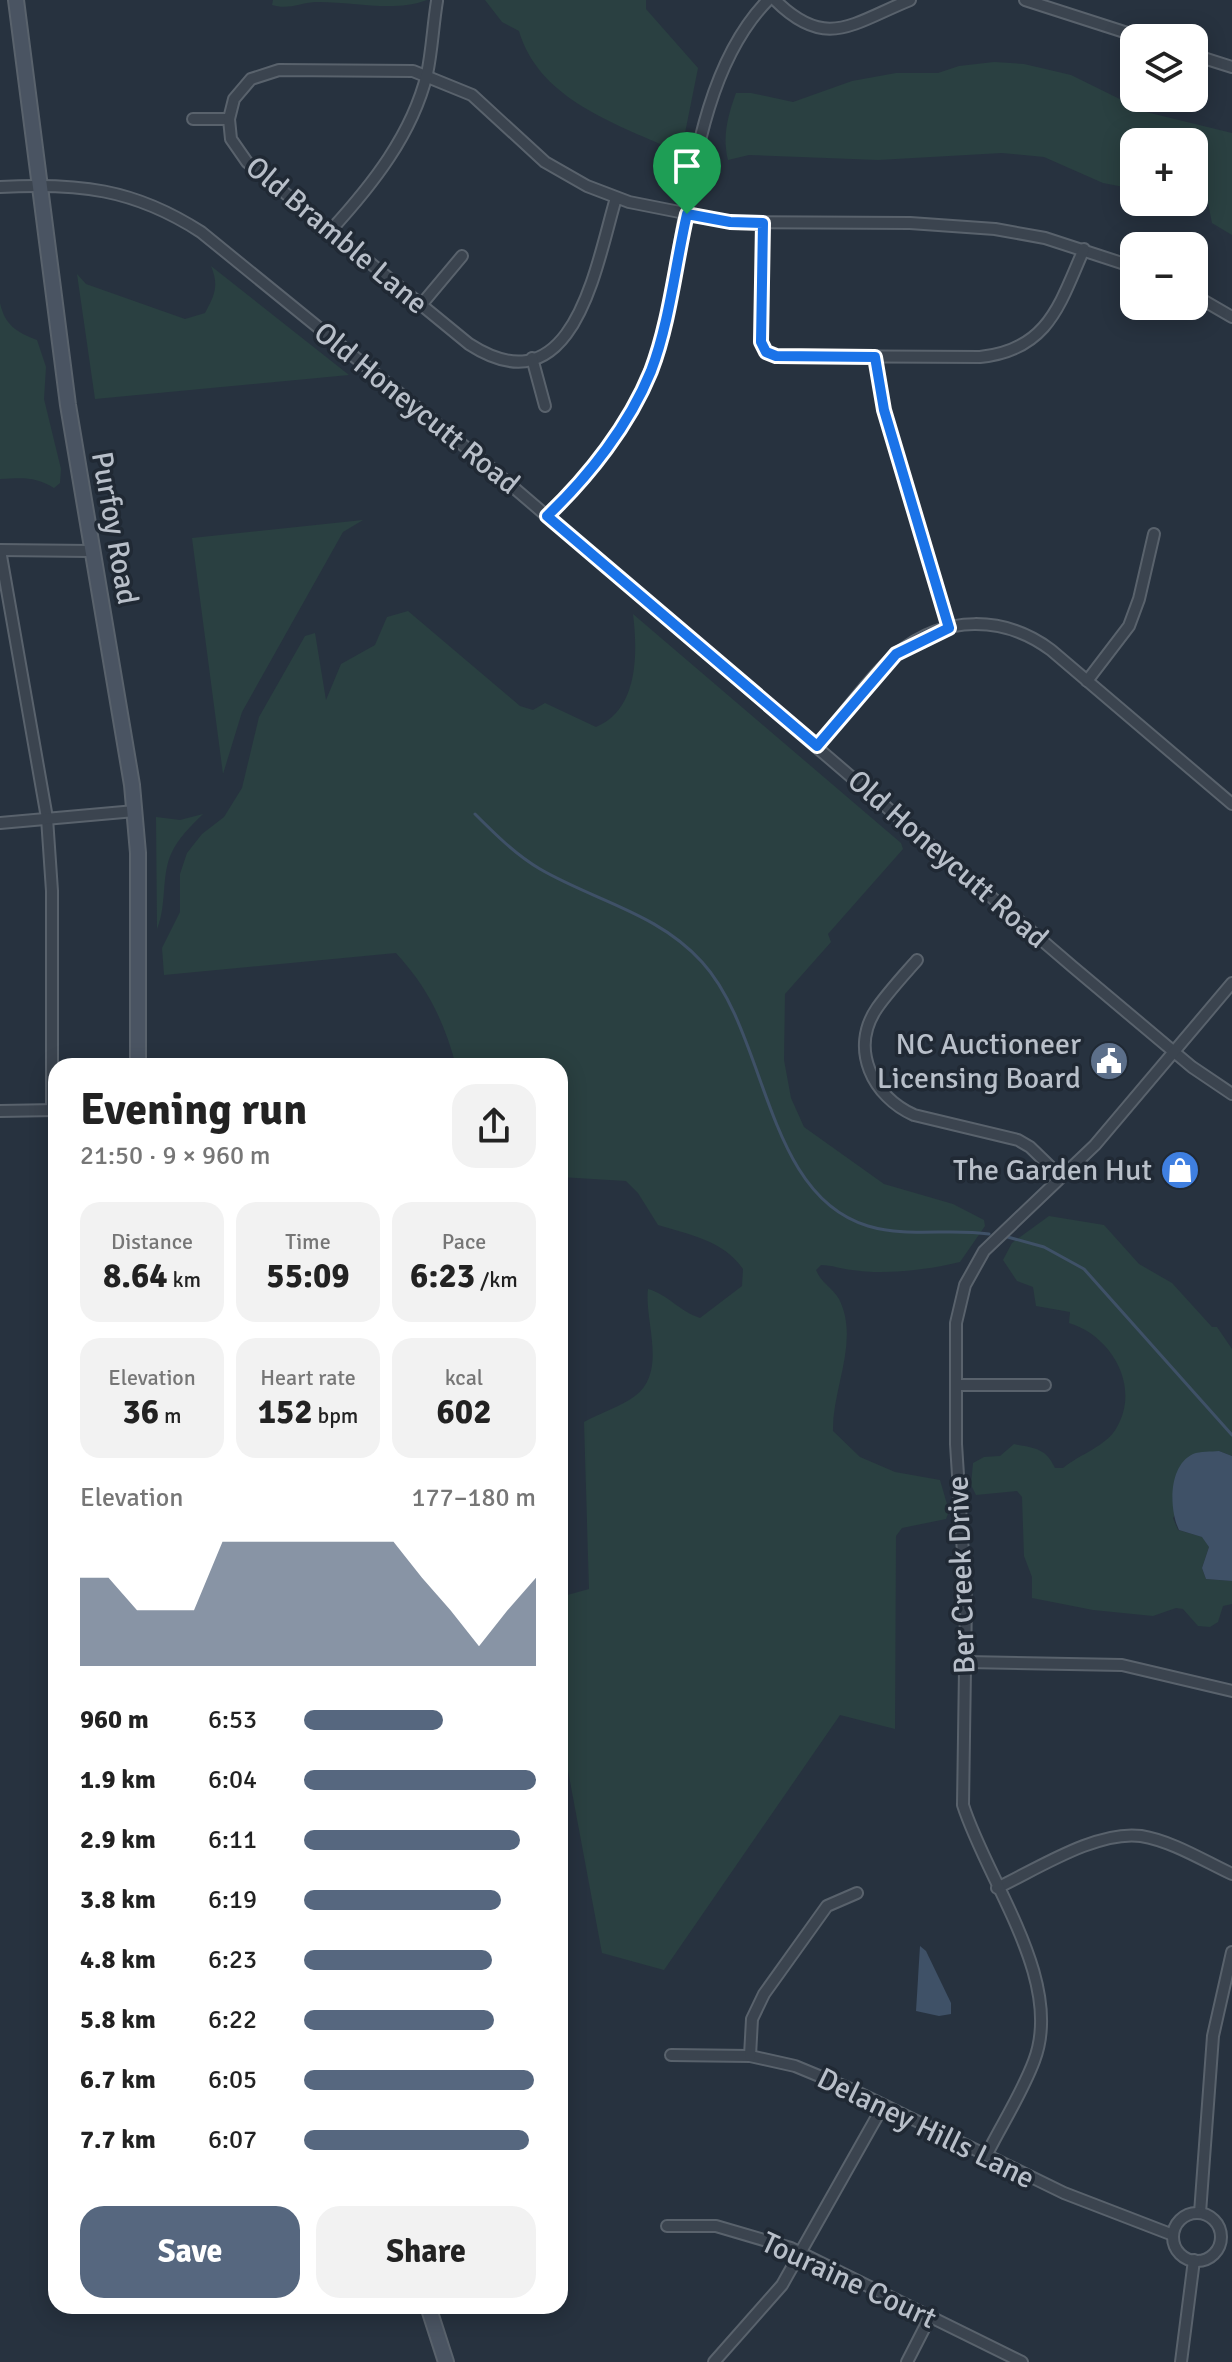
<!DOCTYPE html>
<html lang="en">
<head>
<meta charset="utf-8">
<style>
  body { margin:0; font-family:Signika,sans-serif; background:#f2f2f2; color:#222; height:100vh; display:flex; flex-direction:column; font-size:30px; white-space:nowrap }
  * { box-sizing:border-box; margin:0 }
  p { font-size:26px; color:#767676 }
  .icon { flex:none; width:44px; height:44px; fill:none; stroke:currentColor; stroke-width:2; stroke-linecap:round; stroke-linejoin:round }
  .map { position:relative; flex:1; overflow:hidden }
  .sheet { position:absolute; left:48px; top:1058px; width:520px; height:1256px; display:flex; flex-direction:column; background:#fff; border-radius:24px; box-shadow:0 4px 20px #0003 }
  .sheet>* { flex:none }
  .tools { position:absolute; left:1120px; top:24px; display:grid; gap:16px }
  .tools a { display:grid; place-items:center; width:88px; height:88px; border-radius:16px; background:#fff; box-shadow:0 4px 20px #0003; font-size:40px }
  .pin { position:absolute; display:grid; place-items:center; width:68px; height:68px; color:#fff; margin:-82px -34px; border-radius:50% 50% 50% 0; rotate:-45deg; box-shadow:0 0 8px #0007 }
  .pin .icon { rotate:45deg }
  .round { display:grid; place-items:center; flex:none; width:84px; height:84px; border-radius:24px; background:#f2f2f2 }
  .overview { display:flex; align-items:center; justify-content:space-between; height:136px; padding:0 32px }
  h1 { font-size:44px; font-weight:800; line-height:60px }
  .metrics { display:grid; grid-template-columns:repeat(3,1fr); gap:12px; height:136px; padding:8px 32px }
  .metrics div { display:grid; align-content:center; border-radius:20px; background:#f2f2f2; text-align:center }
  .metrics b { font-size:34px; font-weight:800 }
  .metrics small { font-size:22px; font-weight:400 }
  .metrics p { font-size:22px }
  .chart { height:224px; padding:16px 32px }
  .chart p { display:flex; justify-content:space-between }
  .chart svg { width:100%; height:144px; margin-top:8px; fill:#56677f; opacity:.7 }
  .action { display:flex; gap:16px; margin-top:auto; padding:16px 32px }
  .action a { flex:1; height:92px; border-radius:24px; background:#56677f; color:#fff; font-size:32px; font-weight:800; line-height:92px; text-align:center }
  .action a+a { background:#f2f2f2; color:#222 }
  ul { padding:0 32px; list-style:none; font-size:26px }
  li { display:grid; grid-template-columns:128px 96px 1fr; align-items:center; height:60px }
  li i { height:20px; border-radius:10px; background:#56677f }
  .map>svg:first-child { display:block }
  .green { fill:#2a4041 }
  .water { fill:#3f5167 }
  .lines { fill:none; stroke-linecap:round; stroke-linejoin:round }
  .stream { stroke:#3f5167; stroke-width:3 }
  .street-casing { stroke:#59626c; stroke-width:14 }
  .secondary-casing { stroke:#59626c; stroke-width:18 }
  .street { stroke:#3b444f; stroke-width:10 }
  .secondary { stroke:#4a5462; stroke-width:14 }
  .route-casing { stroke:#fff; stroke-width:16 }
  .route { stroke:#1a73e8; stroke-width:10 }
  .labels { text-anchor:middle; stroke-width:7; stroke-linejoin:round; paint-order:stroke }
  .street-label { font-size:30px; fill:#b8bfc9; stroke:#202934 }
  .poi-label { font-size:30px; fill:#b8bfc9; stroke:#202934; text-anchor:end }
</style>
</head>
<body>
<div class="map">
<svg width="1232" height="2362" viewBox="0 0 1232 2362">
  <rect width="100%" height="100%" fill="#27323f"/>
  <g class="green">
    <path d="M 273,0 L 427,0 C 393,13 351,1 315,2 C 300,3 288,10 272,5 Z"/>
    <path d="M 485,0 L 646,0 L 646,9 L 698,68 L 679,163 L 670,162 L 665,146 C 608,121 538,96 519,31 L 502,22 Z"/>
    <path d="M 994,62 L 1024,64 L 1071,75 L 1146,112 L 1232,133 L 1232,235 L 1212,223 L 1208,203 L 1194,196 L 1194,142 L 1134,142 L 1134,189 L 1103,183 L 1044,157 L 1002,153 L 878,160 L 749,155 L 728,160 C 722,137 728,115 736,93 L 751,93 L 793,102 L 852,81 L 896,73 L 938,73 L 959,66 Z"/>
    <path d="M 211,266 L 349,375 L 95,399 L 77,274 L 86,284 L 185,319 L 205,313 C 215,295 219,285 211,266 Z"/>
    <path d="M 0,303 C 5,325 16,332 37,340 L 46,367 L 44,399 L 61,469 L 60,483 L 54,488 C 35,476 22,478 0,479 Z"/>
    <polygon points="363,520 343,532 242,712 223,774 192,538"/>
    <path d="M 408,611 L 520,706 L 533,710 L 545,703 L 596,727 C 638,710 638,654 633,614 L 901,843 L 903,849 L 828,934 L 831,942 L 785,994 L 784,1060 L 791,1098 L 804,1127 L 884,1184 L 953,1204 L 984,1220 L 985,1226 L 960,1262 C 927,1270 885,1275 852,1270 C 841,1269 832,1265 821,1265 L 816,1270 C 821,1283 833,1288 839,1299 C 860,1341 832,1388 833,1431 L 860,1457 L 895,1472 L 940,1480 L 949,1511 L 946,1519 L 902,1528 L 896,1536 L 895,1729 L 840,1715 L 664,1970 L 602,1953 L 566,1760 L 560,1761 L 560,1597 L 589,1589 L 584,1422 C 600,1413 620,1407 635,1396 C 668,1371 644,1321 648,1289 C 667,1294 679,1311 700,1318 L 742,1286 L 743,1269 C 723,1240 690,1235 658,1225 L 638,1193 L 626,1181 L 560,1177 L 560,1066 L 456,1066 C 444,1021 428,988 396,953 L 164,975 L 162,948 L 180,912 L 180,874 L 187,853 L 202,834 L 224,817 L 242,788 L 259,717 L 305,636 L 315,633 L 326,700 L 341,664 L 375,645 L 387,617 Z"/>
    <path d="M 203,814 C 191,826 178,838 171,854 C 161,877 167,905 157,929 L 156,817 L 180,820 Z"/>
    <path d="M 1049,1216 L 1104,1225 L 1139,1264 L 1172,1283 L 1212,1327 L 1217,1327 L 1232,1349 L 1232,1456 L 1219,1451 L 1173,1518 L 1178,1530 L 1203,1537 L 1209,1547 L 1202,1568 L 1206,1579 L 1232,1581 L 1232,1604 L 1223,1606 L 1218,1622 L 1210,1627 L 1198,1626 L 1183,1609 L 1176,1608 L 1153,1616 L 1093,1610 L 1032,1598 L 1032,1577 L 1024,1556 L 1022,1497 L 1017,1491 L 976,1495 L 971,1485 L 973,1463 L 984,1457 L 1000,1456 L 1014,1444 C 1035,1448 1046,1448 1055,1468 L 1063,1468 C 1080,1454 1107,1446 1117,1427 C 1141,1385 1110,1335 1069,1323 L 1070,1312 L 1036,1306 L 1033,1287 L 1017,1281 L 1003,1260 L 1012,1243 Z"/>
  </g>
  <g class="water">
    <path d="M 1219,1451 L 1232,1456 L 1232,1581 L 1206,1579 L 1202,1568 L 1209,1547 L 1202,1537 L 1179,1530 C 1169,1509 1168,1466 1193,1454 C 1200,1451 1211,1452 1219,1451 Z"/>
    <polygon points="920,1946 926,1951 951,2003 951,2014 939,2016 916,2011"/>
  </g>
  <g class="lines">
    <g class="stream">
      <path d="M 475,814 C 495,834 516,855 540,869 C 595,901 658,913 702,962 C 768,1034 764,1195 868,1226 C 908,1238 949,1228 989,1234"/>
      <polyline points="1004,1236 1044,1247 1084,1269 1232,1435"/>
    </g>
    <g class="street-casing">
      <g id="street">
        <path d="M 775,0 C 826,51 853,23 910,0"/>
        <polyline points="1025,0 1143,38"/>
        <polyline points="1194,55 1232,67"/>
        <polyline points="193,119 229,119"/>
        <path d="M 0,187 C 78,183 133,188 201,232 L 485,463 L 1073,967 L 1192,1067 L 1232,1094"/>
        <path d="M 616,198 C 596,265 574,412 469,344 L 247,162 L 231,139 L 229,119 L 234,99 L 251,79 L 279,70 L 413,71 L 472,95 L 545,162 L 587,186 L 629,202 L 730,222 L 910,223 L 995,229 L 1045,238 L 1134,267"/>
        <path d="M 763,223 L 761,342 L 766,352 L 776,356 L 980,357 C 1049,350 1060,303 1084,249"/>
        <path d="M 331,230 C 372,185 412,135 427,74 C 432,51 433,25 437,1"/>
        <polyline points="1194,295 1232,317"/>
        <polyline points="421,305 462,256"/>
        <polyline points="875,357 884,410 949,628"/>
        <polyline points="532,358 545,406"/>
        <path d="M 547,516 C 592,472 637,417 656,356 C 690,246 685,85 768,0"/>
        <polyline points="0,550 47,818 52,891 52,1110"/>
        <polyline points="0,550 90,551"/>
        <polyline points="1087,681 1129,626 1139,599 1154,534"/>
        <path d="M 817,746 C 842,717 869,677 898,653 C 944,615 1004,615 1051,650 L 1232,804"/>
        <polyline points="0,823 135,811"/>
        <path d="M 917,960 C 904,975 889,991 877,1008 C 849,1049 873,1097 914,1115 L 1018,1140 L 1030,1147 L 1061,1177"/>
        <polyline points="0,1111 56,1110"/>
        <polyline points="956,1385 1045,1385"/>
        <polyline points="966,1662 1122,1665 1232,1691"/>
        <path d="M 997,1888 C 1037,1869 1097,1830 1141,1836 C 1172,1841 1204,1861 1232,1874"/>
        <polyline points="671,2055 750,2056 795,2066 853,2090 1064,2193 1173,2235"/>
        <polyline points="750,2056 752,2019 764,1994 827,1906 857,1893"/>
        <path d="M 987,2154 C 1002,2124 1022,2093 1034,2061 C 1065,1981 987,1881 963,1805 L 966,1600 L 956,1444 L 956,1323 L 965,1285 L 984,1251 L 1095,1145 L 1232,983"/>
        <polyline points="1200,2213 1213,2036 1232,1952"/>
        <circle cx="1197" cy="2237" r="24"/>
        <polyline points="667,2226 716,2226 791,2248 1022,2362"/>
        <polyline points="714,2362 782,2285 883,2106"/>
        <polyline points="907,2362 930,2317"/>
        <polyline points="1181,2362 1194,2260"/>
      </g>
    </g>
    <g class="secondary-casing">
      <g id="secondary">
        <polyline points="16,0 68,405 132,785 138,853 138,1066"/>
        <polyline points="428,2306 446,2362"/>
      </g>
    </g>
    <use href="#street" class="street"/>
    <use href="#secondary" class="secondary"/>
  </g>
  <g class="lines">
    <g class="route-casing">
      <path id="route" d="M 687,214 L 730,222 L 763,223 L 761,342 L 766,352 L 776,356 L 875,357 L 884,410 L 949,628 L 896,654 L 817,746 L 547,516 C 589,476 629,425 651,371 C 670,321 675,266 687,214 Z"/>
    </g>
    <use href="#route" class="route"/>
  </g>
  <defs>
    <g id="civic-disc" transform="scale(2)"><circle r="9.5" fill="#5c6f8a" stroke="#202934"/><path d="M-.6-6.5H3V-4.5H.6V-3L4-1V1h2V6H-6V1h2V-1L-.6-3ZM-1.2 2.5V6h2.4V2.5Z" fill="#fff"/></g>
    <g id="shop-disc" transform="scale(2)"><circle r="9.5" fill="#3f7fe0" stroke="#202934"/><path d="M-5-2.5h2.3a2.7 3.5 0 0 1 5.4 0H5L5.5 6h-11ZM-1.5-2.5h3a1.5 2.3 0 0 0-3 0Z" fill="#fff"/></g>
  </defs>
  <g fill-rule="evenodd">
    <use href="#civic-disc" x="1109" y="1061"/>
    <use href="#shop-disc" x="1180" y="1170"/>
  </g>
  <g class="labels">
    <g class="street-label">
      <text transform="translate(337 235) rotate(40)" y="10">Old Bramble Lane</text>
      <text transform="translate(417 408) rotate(39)" y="10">Old Honeycutt Road</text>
      <text transform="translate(115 528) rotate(80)" y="10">Purfoy Road</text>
      <text transform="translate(948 859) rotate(41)" y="10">Old Honeycutt Road</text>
      <text transform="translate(961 1575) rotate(-92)" y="10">Ber Creek Drive</text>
      <text transform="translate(926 2128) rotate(26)" y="10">Delaney Hills Lane</text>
      <text transform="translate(849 2280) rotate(25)" y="10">Touraine Court</text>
    </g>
    <g class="poi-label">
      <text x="1081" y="1054">NC Auctioneer<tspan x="1081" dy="34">Licensing Board</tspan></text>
      <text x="1152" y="1180">The Garden Hut</text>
    </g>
  </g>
</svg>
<div class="tools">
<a><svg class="icon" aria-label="layers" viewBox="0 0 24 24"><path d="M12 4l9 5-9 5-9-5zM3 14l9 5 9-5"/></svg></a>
<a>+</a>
<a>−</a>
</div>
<div class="pin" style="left:687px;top:214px;background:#1e9e55"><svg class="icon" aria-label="arrive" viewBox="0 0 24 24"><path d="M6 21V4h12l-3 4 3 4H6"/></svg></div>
<section class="sheet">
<div class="overview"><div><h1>Evening run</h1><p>21:50 · 9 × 960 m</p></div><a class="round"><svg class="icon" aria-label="share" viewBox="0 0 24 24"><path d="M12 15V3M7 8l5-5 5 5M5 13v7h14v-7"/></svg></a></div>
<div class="metrics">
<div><p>Distance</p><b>8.64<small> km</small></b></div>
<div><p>Time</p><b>55:09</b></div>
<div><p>Pace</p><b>6:23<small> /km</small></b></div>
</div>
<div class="metrics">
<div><p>Elevation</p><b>36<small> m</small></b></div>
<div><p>Heart rate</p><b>152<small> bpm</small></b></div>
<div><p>kcal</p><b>602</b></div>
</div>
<div class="chart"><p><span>Elevation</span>177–180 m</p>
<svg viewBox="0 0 160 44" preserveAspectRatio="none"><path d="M0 44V17L10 17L20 27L30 27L40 27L50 6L60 6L70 6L80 6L90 6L100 6L110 6L120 17L130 27L140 38L150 27L160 17V44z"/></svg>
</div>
<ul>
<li><b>960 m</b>6:53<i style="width:60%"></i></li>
<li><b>1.9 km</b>6:04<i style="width:100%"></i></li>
<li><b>2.9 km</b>6:11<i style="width:93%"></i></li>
<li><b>3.8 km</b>6:19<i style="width:85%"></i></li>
<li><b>4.8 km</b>6:23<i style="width:81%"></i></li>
<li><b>5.8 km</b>6:22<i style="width:82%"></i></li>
<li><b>6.7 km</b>6:05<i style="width:99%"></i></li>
<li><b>7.7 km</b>6:07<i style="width:97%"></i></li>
</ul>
<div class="action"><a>Save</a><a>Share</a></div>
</section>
</div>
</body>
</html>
